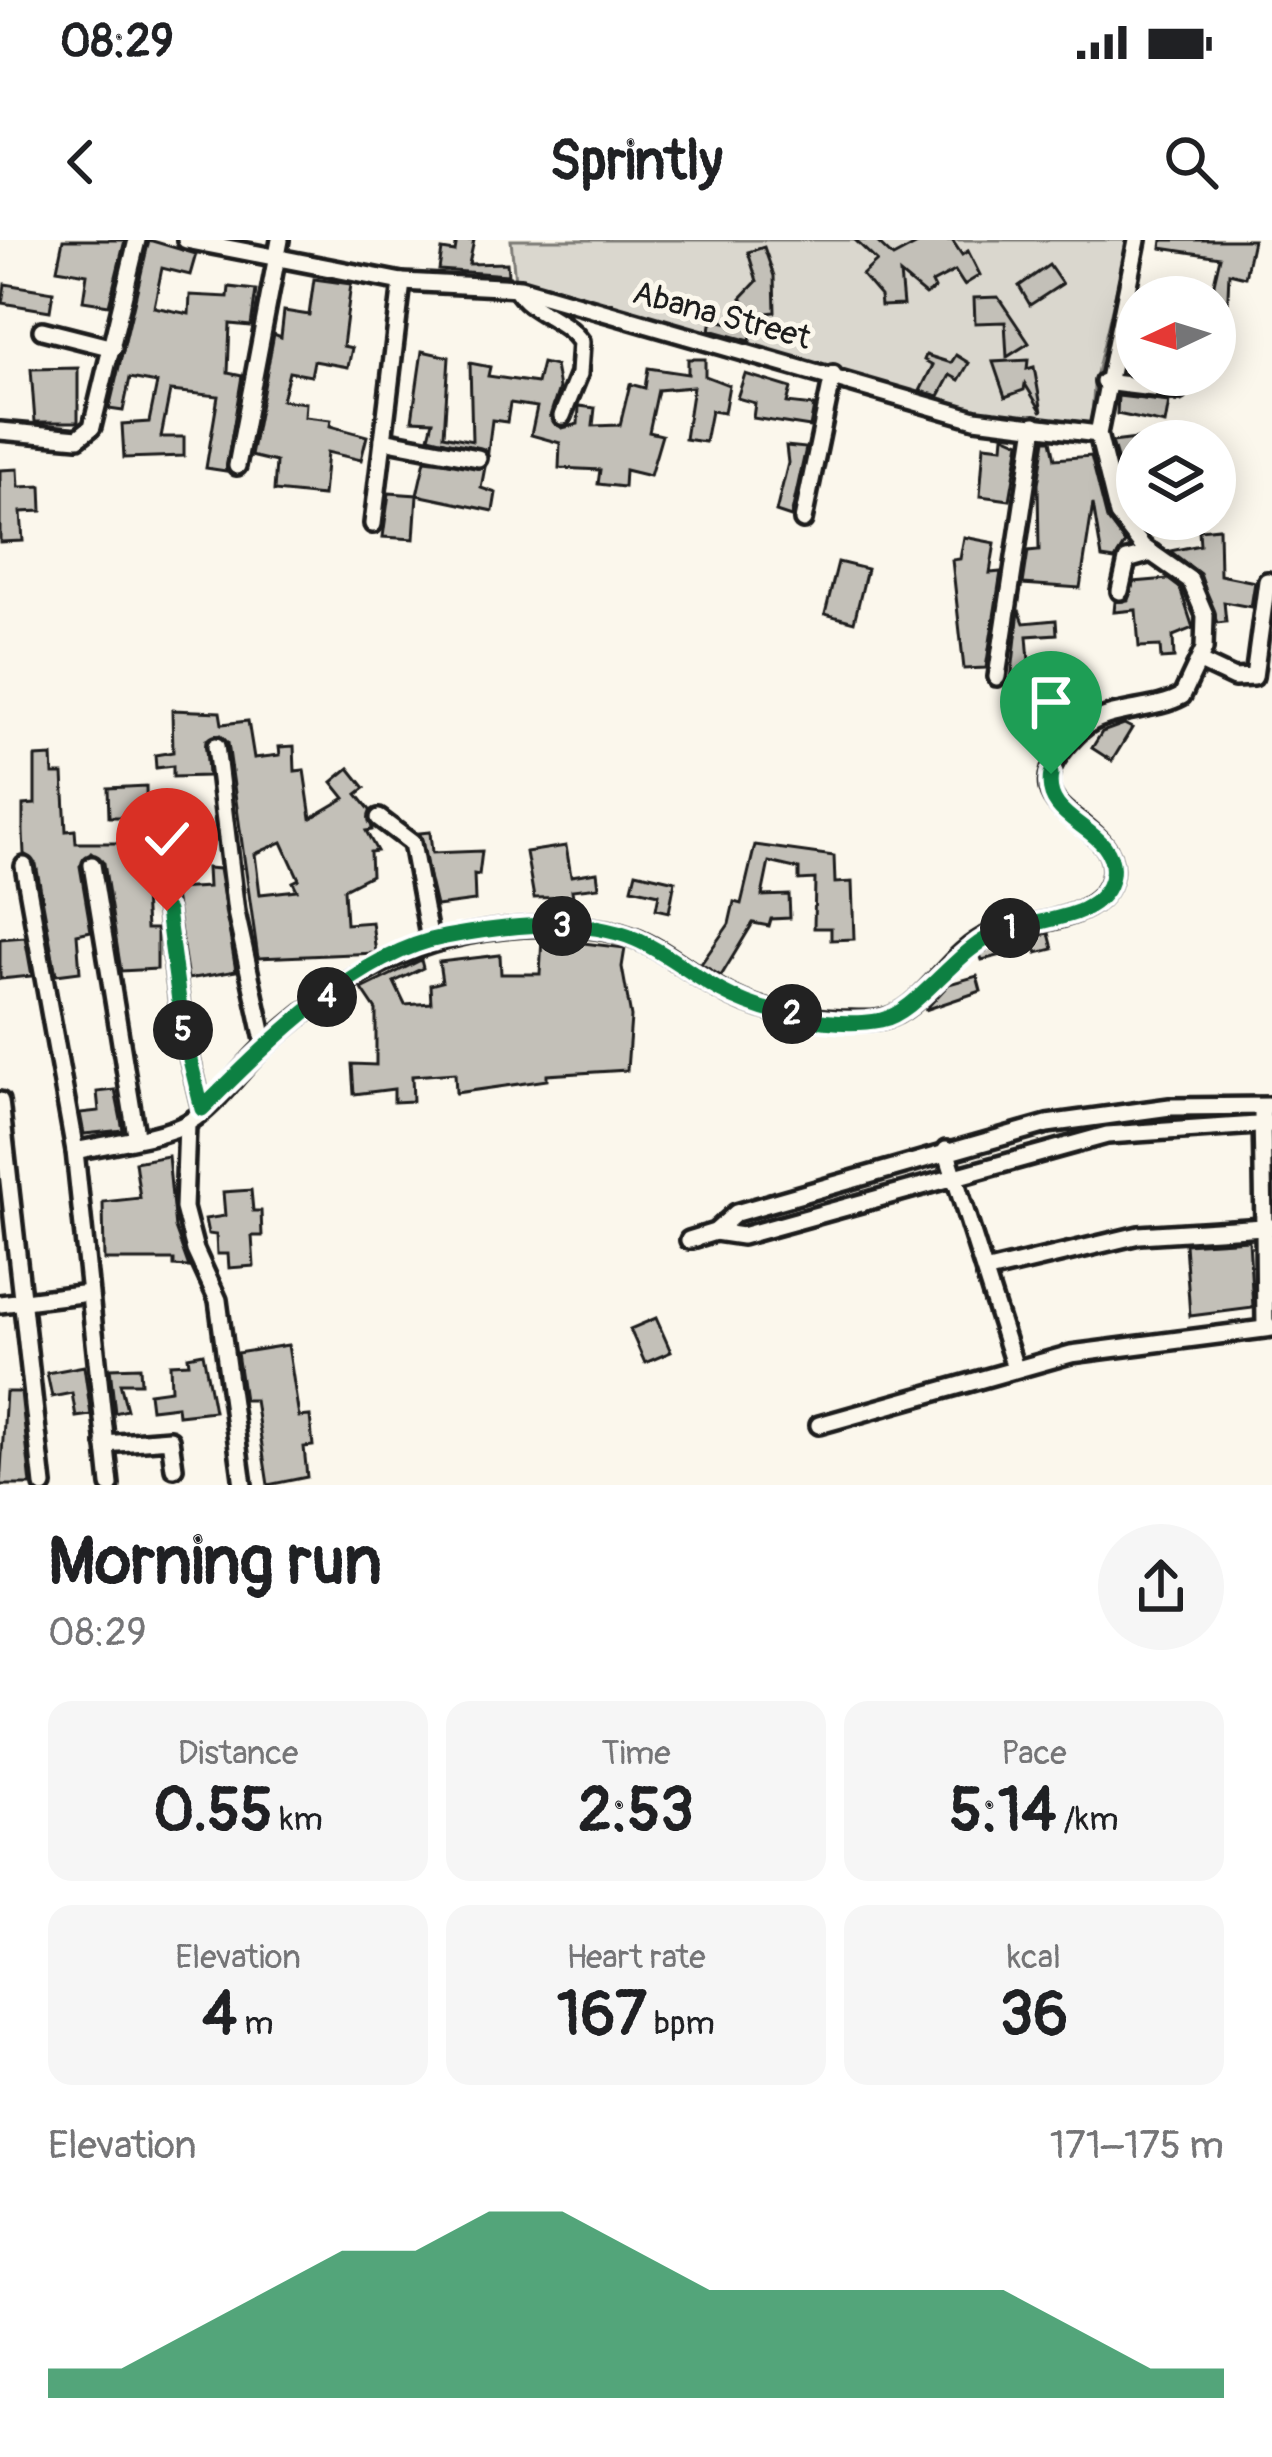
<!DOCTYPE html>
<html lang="en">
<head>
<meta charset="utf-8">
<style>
  body { margin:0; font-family:Pangolin,sans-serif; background:#f6f6f6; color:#202124; height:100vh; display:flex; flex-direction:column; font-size:45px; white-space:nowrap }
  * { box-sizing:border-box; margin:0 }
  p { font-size:39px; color:#757577 }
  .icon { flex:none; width:66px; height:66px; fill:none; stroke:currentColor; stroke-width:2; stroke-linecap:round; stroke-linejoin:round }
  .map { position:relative; height:1245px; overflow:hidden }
  .details { display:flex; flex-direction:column; background:#fff; flex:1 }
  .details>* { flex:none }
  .needle { width:78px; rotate:266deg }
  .fabs { position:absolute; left:1116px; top:36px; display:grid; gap:24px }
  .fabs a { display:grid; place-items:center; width:120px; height:120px; border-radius:50%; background:#fff; box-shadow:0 6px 30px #0003; font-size:60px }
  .pin { position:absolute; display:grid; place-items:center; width:102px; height:102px; color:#fff; margin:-123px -51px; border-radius:50% 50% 50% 0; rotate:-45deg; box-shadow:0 0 12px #0007 }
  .pin .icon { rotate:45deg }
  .km { position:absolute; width:60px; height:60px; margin:-30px; border-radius:50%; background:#222; color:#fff; font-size:33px; line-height:60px; text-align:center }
  .round { display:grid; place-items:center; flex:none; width:126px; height:126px; border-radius:63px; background:#f6f6f6 }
  .overview { display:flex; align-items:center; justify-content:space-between; height:204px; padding:0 48px }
  h1 { font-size:66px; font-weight:700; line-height:90px }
  .figures { display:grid; grid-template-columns:repeat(3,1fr); gap:18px; height:204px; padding:12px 48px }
  .figures div { display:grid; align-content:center; border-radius:24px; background:#f6f6f6; text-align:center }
  .figures b { font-size:60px; font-weight:700 }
  .figures small { font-size:33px; font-weight:400 }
  .figures p { font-size:33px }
  .chart { height:336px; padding:24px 48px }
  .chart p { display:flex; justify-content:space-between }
  .chart svg { width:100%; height:216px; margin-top:12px; fill:#0b8043; opacity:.7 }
  .status { display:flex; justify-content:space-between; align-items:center; height:84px; padding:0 60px; background:#fff; direction:ltr }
  .status svg { height:33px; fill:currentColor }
  header { display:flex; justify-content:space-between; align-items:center; height:156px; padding:0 48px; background:#fff; font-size:54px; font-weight:700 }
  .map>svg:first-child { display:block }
  .green { fill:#dad7ce; stroke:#7b7a75; stroke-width:3 }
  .building { fill:#c3c0b8; stroke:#1c1c1c; stroke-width:3; fill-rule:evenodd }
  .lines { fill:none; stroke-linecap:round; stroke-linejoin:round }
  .minor-casing { stroke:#1c1c1c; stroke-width:24 }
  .minor { stroke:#fbf7ec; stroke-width:15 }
  .route-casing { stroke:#fff; stroke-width:24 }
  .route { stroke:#0b8043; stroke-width:15 }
  .labels { text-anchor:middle; stroke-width:10; stroke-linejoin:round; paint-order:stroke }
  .street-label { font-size:33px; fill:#1c1c1c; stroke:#fbf7ec }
</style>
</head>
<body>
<div class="status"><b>08:29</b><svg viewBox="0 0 49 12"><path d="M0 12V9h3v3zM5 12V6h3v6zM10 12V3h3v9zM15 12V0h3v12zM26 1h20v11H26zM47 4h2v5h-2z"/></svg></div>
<header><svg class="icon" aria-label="back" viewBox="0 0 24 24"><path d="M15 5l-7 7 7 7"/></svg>Sprintly<svg class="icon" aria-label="search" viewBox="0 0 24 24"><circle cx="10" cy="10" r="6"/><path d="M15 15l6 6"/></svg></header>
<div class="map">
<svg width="1272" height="1245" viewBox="0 0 1272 1245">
  <rect width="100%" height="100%" fill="#fbf7ec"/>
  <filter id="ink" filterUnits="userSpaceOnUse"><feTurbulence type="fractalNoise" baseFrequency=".00833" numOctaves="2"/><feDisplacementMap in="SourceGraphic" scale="24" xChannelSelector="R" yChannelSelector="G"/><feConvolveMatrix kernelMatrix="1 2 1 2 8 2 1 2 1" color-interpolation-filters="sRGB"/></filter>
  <g filter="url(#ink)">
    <polygon class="green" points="511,0 1128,0 1094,146 1091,189 974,175 515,41"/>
    <g class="building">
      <polygon points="63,0 125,0 109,65 83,61 87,34 57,29"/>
      <polygon points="149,0 196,14 190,35 162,28 154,67 189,74 190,55 228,57 229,47 256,50 251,86 230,84 228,133 242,136 226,231 206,228 218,156 170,151 161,197 184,197 184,216 124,218 122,184 149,182 157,143 130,138 123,171 109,169"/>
      <polygon points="457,0 474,0 469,24 507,23 508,35 439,30 442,10 455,12"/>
      <polygon points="855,0 875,0 893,17 925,0 952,0 962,15 968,11 980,35 964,45 955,31 932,43 935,49 925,55 900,34 903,65 881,66 880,56 862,35 877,21"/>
      <polygon points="1162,0 1253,0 1245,37 1229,33 1225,123 1215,123 1214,43 1220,17 1161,8"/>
      <polygon points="764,7 774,36 775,72 758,74 741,58 757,41 748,12"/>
      <polygon points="1049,25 1062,44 1030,65 1019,46"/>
      <polygon points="314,39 351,44 343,106 352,108 348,127 314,121 311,136 289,132 282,160 306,163 305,177 331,180 330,186 367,196 361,220 327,212 323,256 274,251 276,222 251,216 274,94 281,97 284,71 309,75"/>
      <polygon points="5,44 53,52 50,71 2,63"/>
      <polygon points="998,57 1029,103 1007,117 1005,82 975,83 974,58"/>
      <polygon points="731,74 755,79 750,101 710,90 712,79 729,83"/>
      <polygon points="422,111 449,117 444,195 472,201 470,123 490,127 488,136 537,143 542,123 555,126 559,148 550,176 562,188 578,184 579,166 595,168 593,186 620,185 630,144 645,148 648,128 688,134 688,119 705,119 705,136 729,145 724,173 711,171 705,202 685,199 693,147 658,150 649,192 662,195 650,236 625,230 624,247 598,244 600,230 559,228 560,203 531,195 537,167 510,163 507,182 492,180 488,212 429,197 433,181 412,180"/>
      <polygon points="926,115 951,123 956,115 969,123 959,140 950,135 939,156 920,151 933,125 924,120"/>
      <polygon points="1028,120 1027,129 1034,127 1042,172 1025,144 1024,150 1005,157 993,122"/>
      <polygon points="78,128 78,182 35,182 31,129"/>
      <polygon points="745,134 791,148 787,163 814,166 810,187 753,178 755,163 737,158"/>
      <polygon points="1118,156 1169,162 1165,184 1117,174"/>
      <polygon points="1004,195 1020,202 1010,260 980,256 984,205 1003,207"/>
      <polygon points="1137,199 1137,277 1135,277 1112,202"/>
      <polygon points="1045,200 1051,200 1055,219 1091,216 1107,279 1125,303 1115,320 1102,318 1093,264 1080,348 1023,344 1028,311 1039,310 1038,244"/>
      <polygon points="786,206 806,208 791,277 776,272 788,223"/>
      <polygon points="425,220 485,227 481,248 496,253 493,271 417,255"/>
      <polygon points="18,229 19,247 41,246 42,271 21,272 23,301 0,302 0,230"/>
      <polygon points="389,253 417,255 414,299 383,297"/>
      <polygon points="1219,288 1220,335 1255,342 1251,367 1224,362 1226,382 1217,383 1200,334 1170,311 1200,305 1199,290"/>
      <polygon points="964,297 995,303 990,333 1001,332 986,428 964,429 952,320 960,319"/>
      <polygon points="838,322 867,329 854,382 825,374"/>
      <polygon points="1168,339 1180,348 1193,388 1173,396 1174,418 1161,419 1160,406 1139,407 1136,370 1114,372 1115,362 1128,360 1134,342"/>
      <polygon points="1019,370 1024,383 1056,380 1057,394 1027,396 1029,421 1052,419 1053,433 1042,434 1044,457 1009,459"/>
      <path d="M 172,470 L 220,472 L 222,484 L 248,481 L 254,518 L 280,515 L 279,507 L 294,506 L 295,531 L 304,530 L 311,578 L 345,558 L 332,542 L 349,528 L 365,548 L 357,554 L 370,570 L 372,590 L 366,591 L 377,611 L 370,612 L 371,635 L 344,649 L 346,684 L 372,682 L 376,713 L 258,718 L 228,503 L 220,495 L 206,500 L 208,536 L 173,537 L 173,526 L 156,528 L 155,515 L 173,512 ZM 282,602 L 299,639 L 293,642 L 297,650 L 260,654 L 255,614 Z"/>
      <polygon points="1124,484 1132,488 1112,521 1092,508 1102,492"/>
      <polygon points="52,516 53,534 63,534 66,591 75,590 76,603 123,603 121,577 109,577 108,548 146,546 147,604 141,604 146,689 157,689 157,729 121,731 104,623 91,613 80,626 91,691 77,694 80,732 56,735 36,624 24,614 23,592 23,565 35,564 35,517"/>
      <polygon points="180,592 204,593 205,620 169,623 167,593"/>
      <polygon points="430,592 432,613 482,611 479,635 474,634 475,661 436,666 419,593"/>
      <polygon points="755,605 834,616 835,643 852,642 854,699 831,700 831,688 814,688 815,639 799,640 799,629 769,622 762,656 789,655 790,678 771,679 769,686 753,683 721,736 701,724 729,684 734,662 741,664"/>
      <polygon points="566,606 571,636 597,632 599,647 572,650 573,657 534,658 526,612"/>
      <polygon points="207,628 219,629 236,731 188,739 174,649 208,647"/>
      <polygon points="636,632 675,641 669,672 656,669 659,654 632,648"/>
      <polygon points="1049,693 1053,709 1037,713 1035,707 982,720 980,714 994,706"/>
      <polygon points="25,697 32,736 0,739 0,699"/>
      <polygon points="542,698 625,708 622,727 631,777 627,830 547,835 547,840 456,853 455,833 412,836 413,861 394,862 394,849 354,854 352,824 376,825 376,770 362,749 421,720 423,728 394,742 405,765 431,763 430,745 442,742 439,722 500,715 501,734 540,734"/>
      <polygon points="977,736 981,751 925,770 949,744"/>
      <polygon points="115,850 123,890 84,894 80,873 99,871 97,852"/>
      <polygon points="168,916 175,988 189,1027 174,1026 174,1020 104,1020 103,962 140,958 135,922"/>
      <polygon points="251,950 253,971 261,971 262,996 252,996 254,1026 229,1028 228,1014 217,1014 216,995 208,994 205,979 225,976 223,952"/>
      <polygon points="1249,1000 1253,1068 1190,1076 1185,1004"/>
      <polygon points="656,1078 671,1112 645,1123 630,1089"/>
      <polygon points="288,1105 299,1177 310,1176 313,1206 304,1207 307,1237 268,1245 255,1160 244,1160 237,1113"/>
      <polygon points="203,1113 214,1171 178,1175 177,1166 151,1169 149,1153 171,1150 170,1124 189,1123 188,1116"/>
      <polygon points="84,1126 91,1175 76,1177 72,1153 52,1157 47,1133"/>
      <polygon points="140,1127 141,1143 120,1143 127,1170 115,1173 110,1128"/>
      <polygon points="6,1152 21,1152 31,1245 0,1245"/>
    </g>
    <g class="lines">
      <g class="minor-casing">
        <g id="minor">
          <polyline points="186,0 402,42 520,48 975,179 1098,194"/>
          <path d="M 516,48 C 530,73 564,77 581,102 L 579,134 L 562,176"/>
          <polyline points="42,90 113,108"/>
          <polyline points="1104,142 1178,151"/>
          <polyline points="0,191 78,198 92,187 137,0"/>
          <polyline points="383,200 478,218"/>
          <polyline points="237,226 280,0"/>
          <polyline points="803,280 833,135"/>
          <polyline points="373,284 402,42"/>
          <polyline points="1120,351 1127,320 1152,313"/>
          <polyline points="1200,422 1234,438 1254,437 1267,341"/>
          <polyline points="997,437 1035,185"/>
          <polyline points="216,506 236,672 265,805"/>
          <polyline points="379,578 412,603 430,700"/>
          <polyline points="92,625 136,895"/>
          <polyline points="24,626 75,911 110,1245"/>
          <polyline points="167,671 183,791 202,869"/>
          <polyline points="0,861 43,1245"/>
          <polyline points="187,884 184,968 195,1010 218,1060 243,1245"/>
          <polyline points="946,910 1015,1128"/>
          <path d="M 75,911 C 104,904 166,897 189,882 C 218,864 240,828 266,805 C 343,735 418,694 523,687 C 558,685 597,685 631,697 C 662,708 689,732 717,748 C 752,770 798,778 839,780 C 856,780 875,783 892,776 C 929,760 951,711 989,695 C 1024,681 1105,683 1112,634 C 1120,573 990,576 1081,490 C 1107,466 1151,473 1182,456 L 1204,409 L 1205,375 L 1190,340 L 1143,307 L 1118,275 L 1098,194 L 1137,0"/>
          <polyline points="715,992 742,996 1107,895 1272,884"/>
          <polyline points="689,1000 715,992 736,973 1047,884 1170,867 1272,866"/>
          <polyline points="988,1031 1139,995 1264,987 1262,874"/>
          <polyline points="0,1064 89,1053"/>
          <polyline points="1265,1088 1264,987 1272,987"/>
          <polyline points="819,1185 1071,1114 1272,1088"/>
          <polyline points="105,1204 170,1199 174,1228"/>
        </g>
      </g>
      <use href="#minor" class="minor"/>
    </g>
  </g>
  <g class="lines" filter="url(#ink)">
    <g class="route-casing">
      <path id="route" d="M 167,671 L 183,791 L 202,869 C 264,807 356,713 445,697 C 503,686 579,676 635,699 C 666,712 692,735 721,751 C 763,774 834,789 881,780 C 920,772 957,705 1005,690 C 1038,679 1105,680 1112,635 C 1119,586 1041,585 1051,534"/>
    </g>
    <use href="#route" class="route"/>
  </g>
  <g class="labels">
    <g class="street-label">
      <text transform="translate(722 74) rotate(15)" y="12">Abana Street</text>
    </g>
  </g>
</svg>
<div class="fabs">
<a><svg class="needle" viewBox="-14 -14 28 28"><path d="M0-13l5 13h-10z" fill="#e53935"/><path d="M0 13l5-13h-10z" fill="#757577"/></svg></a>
<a><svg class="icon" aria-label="layers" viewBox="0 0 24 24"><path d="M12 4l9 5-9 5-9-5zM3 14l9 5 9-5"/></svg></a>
</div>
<div class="pin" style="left:1051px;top:534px;background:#1e9e55"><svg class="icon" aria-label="arrive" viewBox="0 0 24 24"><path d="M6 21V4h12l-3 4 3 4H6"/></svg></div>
<div class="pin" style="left:167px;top:671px;background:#d93025"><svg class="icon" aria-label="check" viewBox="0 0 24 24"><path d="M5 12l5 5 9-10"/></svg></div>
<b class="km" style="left:1010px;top:688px">1</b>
<b class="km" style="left:792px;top:774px">2</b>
<b class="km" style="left:562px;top:686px">3</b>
<b class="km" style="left:327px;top:757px">4</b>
<b class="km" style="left:183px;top:790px">5</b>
</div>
<section class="details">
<div class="overview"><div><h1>Morning run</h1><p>08:29</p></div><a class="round"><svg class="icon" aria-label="share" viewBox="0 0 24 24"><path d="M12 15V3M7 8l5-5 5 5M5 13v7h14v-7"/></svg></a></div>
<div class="figures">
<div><p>Distance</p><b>0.55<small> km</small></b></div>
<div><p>Time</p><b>2:53</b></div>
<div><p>Pace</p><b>5:14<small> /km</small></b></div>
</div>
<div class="figures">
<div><p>Elevation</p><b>4<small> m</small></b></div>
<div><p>Heart rate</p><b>167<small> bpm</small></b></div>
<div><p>kcal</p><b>36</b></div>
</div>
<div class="chart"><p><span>Elevation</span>171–175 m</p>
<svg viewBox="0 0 160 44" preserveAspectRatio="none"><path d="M0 44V38L10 38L20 30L30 22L40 14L50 14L60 6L70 6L80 14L90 22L100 22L110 22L120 22L130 22L140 30L150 38L160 38V44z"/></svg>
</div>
</section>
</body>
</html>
